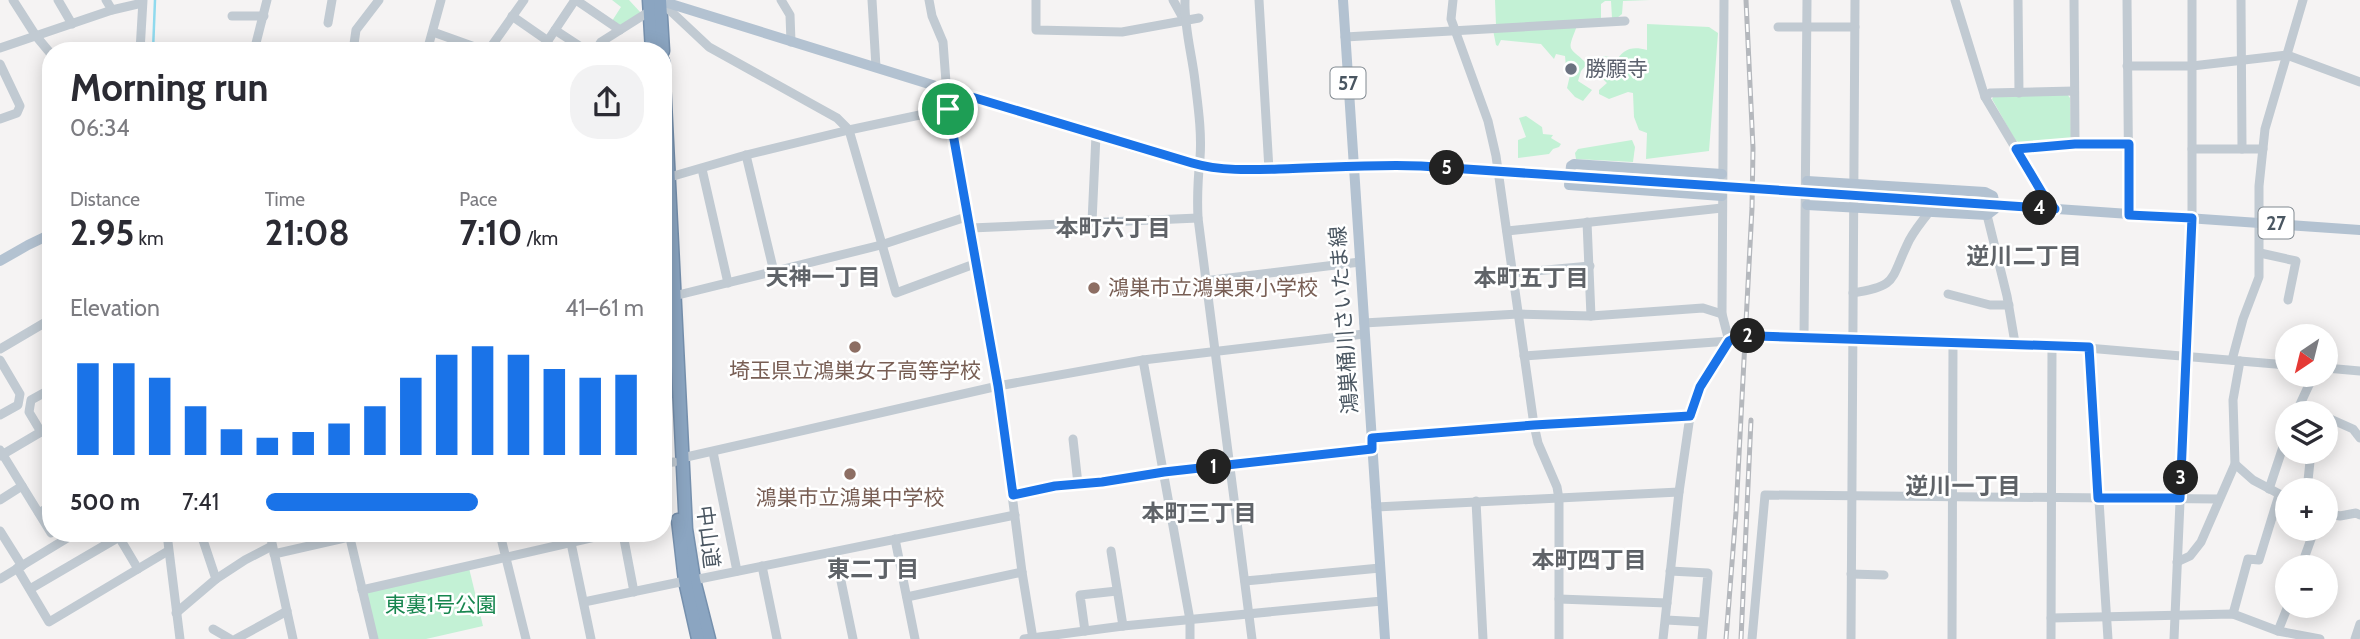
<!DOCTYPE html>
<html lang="en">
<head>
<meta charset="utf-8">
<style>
  body { margin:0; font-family:Cabin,"Noto Sans JP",sans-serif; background:#f2f2f3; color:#2b2b33; height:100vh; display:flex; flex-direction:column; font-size:26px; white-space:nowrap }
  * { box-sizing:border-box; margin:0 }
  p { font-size:23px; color:#7c7c81 }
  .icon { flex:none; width:38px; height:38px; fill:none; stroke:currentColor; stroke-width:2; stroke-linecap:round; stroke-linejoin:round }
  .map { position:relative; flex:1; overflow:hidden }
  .sheet { position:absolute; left:42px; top:42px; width:630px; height:500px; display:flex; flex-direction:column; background:#fff; border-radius:28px; box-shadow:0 4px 18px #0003 }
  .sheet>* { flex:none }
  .needle { width:46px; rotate:215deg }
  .buttons { position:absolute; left:2275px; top:324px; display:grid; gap:14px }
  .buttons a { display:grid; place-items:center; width:63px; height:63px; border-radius:50%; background:#fff; box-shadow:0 4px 18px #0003; font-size:35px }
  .pin { position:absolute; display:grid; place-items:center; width:60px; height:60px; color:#fff; margin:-30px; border:4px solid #fff; border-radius:50%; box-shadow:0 2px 7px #0007 }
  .km { position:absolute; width:35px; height:35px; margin:-18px; border-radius:50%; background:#222; color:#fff; font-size:19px; line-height:35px; text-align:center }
  .round { display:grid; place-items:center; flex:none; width:74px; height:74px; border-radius:28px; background:#f2f2f3 }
  .summary { display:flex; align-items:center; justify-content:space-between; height:119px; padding:0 28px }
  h1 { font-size:38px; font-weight:800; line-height:52px }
  .metrics { display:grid; grid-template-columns:repeat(3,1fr); gap:10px; height:119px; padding:7px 28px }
  .metrics div { display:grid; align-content:center }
  .metrics b { font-size:35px; font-weight:800 }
  .metrics small { font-size:19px; font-weight:400 }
  .metrics p { font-size:19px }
  .chart { height:196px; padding:14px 28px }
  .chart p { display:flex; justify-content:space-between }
  .chart svg { width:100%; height:126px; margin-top:7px; stroke:#1a73e8; stroke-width:6 }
  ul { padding:0 28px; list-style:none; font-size:23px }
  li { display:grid; grid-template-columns:112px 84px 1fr; align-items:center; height:52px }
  li i { height:18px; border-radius:9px; background:#1a73e8 }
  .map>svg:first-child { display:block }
  .green { fill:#c3f1d5 }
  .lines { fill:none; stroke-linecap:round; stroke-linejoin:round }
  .stream { stroke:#90daee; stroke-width:2.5 }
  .highway-casing { stroke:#7690ad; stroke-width:15 }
  .minor { stroke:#c1cad2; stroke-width:9 }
  .major { stroke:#b3c2d1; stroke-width:10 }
  .highway { stroke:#8ba5c1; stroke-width:12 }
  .rail-casing { stroke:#b5b8bd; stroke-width:5 }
  .rail { stroke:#fff; stroke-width:2.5; stroke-dasharray:8; stroke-linecap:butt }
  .major-bridge { stroke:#b3c2d1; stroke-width:10 }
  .route-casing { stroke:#fff; stroke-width:14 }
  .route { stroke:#1a73e8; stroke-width:9 }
  .worship-dot { fill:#6b7280; stroke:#fff; stroke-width:2.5 }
  .education-dot { fill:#8d6e63; stroke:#fff; stroke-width:2.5 }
  .labels { text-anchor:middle; stroke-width:5; stroke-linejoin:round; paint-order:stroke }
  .shield { fill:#fff; stroke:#808990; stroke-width:2 }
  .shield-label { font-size:19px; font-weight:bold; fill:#4a5661 }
  .worship-label { font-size:21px; fill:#5b616d; stroke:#fff; text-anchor:start }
  .education-label { font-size:21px; fill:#785e54; stroke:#fff }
  .street-label { font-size:21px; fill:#4a5661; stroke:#fff }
  .park-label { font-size:21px; fill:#17864f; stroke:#fff }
  .neighbourhood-label { font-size:23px; font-weight:bold; fill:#5f6368; stroke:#fff }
</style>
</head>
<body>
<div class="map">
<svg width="2360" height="639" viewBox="0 0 2360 639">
  <rect width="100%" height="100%" fill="#f5f3f3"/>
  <g class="green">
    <polygon points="612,0 629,0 641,13 620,26 612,21 621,7"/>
    <polygon points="1495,0 1650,0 1623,1 1622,14 1617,18 1612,18 1611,1 1605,1 1601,4 1601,20 1496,25"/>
    <path d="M 1647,24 L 1709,27 L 1718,33 L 1709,151 L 1646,159 L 1647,133 L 1639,130 L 1634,117 L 1633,93 L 1628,92 L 1609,99 L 1599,94 L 1599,90 L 1607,83 L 1596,72 L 1593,62 L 1603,56 L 1609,57 L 1615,63 C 1623,49 1631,46 1647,50 Z"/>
    <path d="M 1577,26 C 1566,54 1569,45 1587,64 L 1581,71 L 1578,81 L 1592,90 L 1583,101 L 1575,97 L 1567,88 L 1571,71 L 1566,67 L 1565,56 L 1556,54 L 1554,59 L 1541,44 L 1501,40 L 1498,46 L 1496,45 L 1493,30 Z"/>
    <polygon points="2067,94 2070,98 2071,139 2068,142 2020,143 2015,140 1992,99 1994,96"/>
    <polygon points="1526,116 1542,127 1543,134 1553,135 1551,138 1561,144 1559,147 1553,149 1549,154 1518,158 1518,140 1526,137 1519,118"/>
    <polygon points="1632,140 1635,147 1633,162 1576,159 1575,153 1578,149"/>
    <polygon points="469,568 483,626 426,639 377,639 366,595 368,592"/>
  </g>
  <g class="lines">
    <polyline class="stream" points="153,51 155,0"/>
    <g class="highway-casing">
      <g id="highway">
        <polyline points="649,0 652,51"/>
        <polyline points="660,0 663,51"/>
        <polyline points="663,61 686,529 694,580 709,639"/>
        <polyline points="663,261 668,342"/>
        <polyline points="678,520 685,581 698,639"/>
      </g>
    </g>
    <g class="minor">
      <polyline points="13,0 36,36 51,54"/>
      <polyline points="58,0 72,24"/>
      <polyline points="106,0 112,10"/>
      <polyline points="576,0 620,30"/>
      <polyline points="781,0 790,15 791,42"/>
      <polyline points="872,0 876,67"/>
      <polyline points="929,0 932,16 943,42 948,109 998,386 1022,572 1033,639"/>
      <polyline points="1036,0 1036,30 1122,32 1199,18"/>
      <polyline points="1173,0 1183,18"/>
      <path d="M 1185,0 C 1184,28 1192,54 1195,81 C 1198,106 1202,133 1200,158 C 1198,178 1197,198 1198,218 L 1252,639"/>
      <polyline points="1259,0 1269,170"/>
      <polyline points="1453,0 1451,19 1488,121 1496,156 1534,425 1538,443 1557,487 1559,499 1559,639"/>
      <polyline points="1724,0 1722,314 1729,341"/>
      <polyline points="1955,0 1985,97 2044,196 2055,209"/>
      <polyline points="2018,0 2019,93"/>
      <polyline points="2074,0 2075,144"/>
      <polyline points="2127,0 2129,215"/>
      <polyline points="2241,0 2242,149"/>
      <polyline points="661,2 709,47 837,118 849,130 896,293 977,263"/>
      <polyline points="232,16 264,16"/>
      <polyline points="512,16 548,41"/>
      <polyline points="328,23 332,0"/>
      <polyline points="1778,27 1855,27"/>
      <polyline points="555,30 587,51"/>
      <polyline points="433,32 486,51"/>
      <polyline points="1345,37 1625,21"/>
      <polyline points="0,48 112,10 142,3"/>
      <polyline points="140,51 143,0"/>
      <polyline points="254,51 267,0"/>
      <polyline points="353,51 356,30 379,0"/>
      <polyline points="427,51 441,0"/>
      <polyline points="488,51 524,0"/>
      <polyline points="541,51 575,0"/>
      <polyline points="595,51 601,42 650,11"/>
      <polyline points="0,64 20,106 17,113 0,119"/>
      <polyline points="2127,66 2192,66 2287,55 2360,82"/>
      <polyline points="1985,97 1990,93 2074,91"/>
      <polyline points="2016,149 2019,147 2129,144"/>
      <polyline points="2192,149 2263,149"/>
      <polyline points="746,155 774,272"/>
      <polyline points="702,169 728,283"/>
      <polyline points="670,177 746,155 849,130 948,109"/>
      <polyline points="1987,215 2007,296 2015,343"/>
      <polyline points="1092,222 1096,135"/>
      <polyline points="1587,222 1591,316"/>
      <polyline points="971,228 1198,218"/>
      <polyline points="1507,231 1722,208"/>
      <polyline points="2260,253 2296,261 2288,300"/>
      <polyline points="1513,273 1590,266"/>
      <polyline points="1204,281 1360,262"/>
      <path d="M 1853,293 C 1897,286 1890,281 1907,245 C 1912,233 1921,223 1929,212"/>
      <polyline points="1948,294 1990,305 2009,305"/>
      <polyline points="674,296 881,245 969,216"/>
      <polyline points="1364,323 1518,314 1591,316 1703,308 1722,314"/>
      <polyline points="1804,338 1807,0"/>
      <polyline points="2089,347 2108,639"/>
      <polyline points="0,349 51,319"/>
      <path d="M 1524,356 L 1729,341 C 1737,335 1750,336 1761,336 L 2052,345 L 2287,365"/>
      <polyline points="0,360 20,394 18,405 0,415"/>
      <polyline points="1143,360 1190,620 1190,639"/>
      <polyline points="2232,360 2243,319 2259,277 2259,186 2265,129 2303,0"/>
      <polyline points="2326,368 2360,371"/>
      <polyline points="2301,406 2317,413"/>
      <polyline points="2296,413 2314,374"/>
      <polyline points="2326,417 2353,429 2360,438"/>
      <polyline points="41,432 29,412 31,400 51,389"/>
      <polyline points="1372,438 1534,425 1690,416"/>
      <polyline points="1073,439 1078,484"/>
      <polyline points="0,450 51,533"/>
      <polyline points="713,452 737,571"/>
      <polyline points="0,456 51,426"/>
      <polyline points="682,458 998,386 1143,360 1364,334"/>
      <polyline points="663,463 674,462"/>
      <polyline points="2235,464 2253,480 2287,498"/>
      <polyline points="2269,489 2287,435"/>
      <polyline points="2307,490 2311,452"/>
      <polyline points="1013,495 1055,487 1102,482 1164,472 1372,449"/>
      <polyline points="0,500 22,486"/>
      <polyline points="1476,501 1483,639"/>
      <polyline points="1376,507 1679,492"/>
      <polyline points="39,513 51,506"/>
      <polyline points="2326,513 2340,516 2356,513 2360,515"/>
      <polyline points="0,531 22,566"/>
      <polyline points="167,534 180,639"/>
      <polyline points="201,534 216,579"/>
      <polyline points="270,534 293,639"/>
      <polyline points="349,534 374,639"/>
      <polyline points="500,534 526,639"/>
      <polyline points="623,534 634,592"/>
      <polyline points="895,539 915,639"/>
      <polyline points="571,543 591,639"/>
      <polyline points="1111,551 1123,626"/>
      <polyline points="835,552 853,639"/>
      <polyline points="274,554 362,534"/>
      <polyline points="2177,562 2190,556 2201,542 2235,464 2233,400 2240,361"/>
      <polyline points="762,566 777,639"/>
      <polyline points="2301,567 2315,528"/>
      <polyline points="17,568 49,622 168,551"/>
      <polyline points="1670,571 1708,573 1702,639"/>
      <polyline points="1851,574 1884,575"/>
      <polyline points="0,579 74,534"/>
      <polyline points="694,580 1015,515"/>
      <polyline points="1245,581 1380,568"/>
      <polyline points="30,589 119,537 138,569"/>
      <polyline points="362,590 608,534"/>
      <polyline points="907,597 1022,572"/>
      <polyline points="1559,599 1667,603"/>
      <polyline points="584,602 685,581"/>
      <polyline points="176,613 216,579 245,560 272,546"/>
      <polyline points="2233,614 2248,559 2259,560 2279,495"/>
      <polyline points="2051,618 2233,614 2278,631 2288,606"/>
      <polyline points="1666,620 1703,622"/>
      <polyline points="213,629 230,639"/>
      <polyline points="1085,631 1080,595 1117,591"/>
      <polyline points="2278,631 2320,639"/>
      <polyline points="236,639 287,611"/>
      <polyline points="1024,639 1123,626 1382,601"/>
      <polyline points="1663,639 1679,492 1690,416 1700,387 1729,341"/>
      <polyline points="1752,639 1765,495 2218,499"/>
      <polyline points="1851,639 1855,0"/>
      <polyline points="1952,639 1953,342"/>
      <polyline points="2051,639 2052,345"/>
      <polyline points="2174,639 2192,228 2192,0"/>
      <polyline points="2355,639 2360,624"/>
    </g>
    <g class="major">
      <polyline points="658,0 1139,149 1199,165 1233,169 1316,169 1380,164 1658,181"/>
      <polyline points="1343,0 1385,639"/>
      <polyline points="1722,174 1574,164 1571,166 1569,185 1722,196"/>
      <polyline points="1807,181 1985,192 1993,196 1995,205"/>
      <polyline points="1868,196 2360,230"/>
      <polyline points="1807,205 1987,215 1995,209 1995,205"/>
      <polyline points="0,261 28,245 51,234"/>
    </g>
    <use href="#highway" class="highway"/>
    <g class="rail-casing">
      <g id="rail">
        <polyline points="1726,639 1736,512 1752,208 1753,148 1746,0"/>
        <polyline points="1741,639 1751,420"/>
      </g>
    </g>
    <use href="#rail" class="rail"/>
    <polyline class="major-bridge" points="1658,181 1868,196"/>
  </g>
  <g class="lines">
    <g class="route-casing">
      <path id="route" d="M 945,89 L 1192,163 C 1220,171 1250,170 1279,169 C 1326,168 1373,164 1421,166 L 2055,209 L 2044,196 L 2016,149 L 2075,144 L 2129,144 L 2129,215 L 2192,218 L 2180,498 L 2098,498 L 2089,347 L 1758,336 L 1733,339 L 1729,341 L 1700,387 L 1690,416 L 1534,425 L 1372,438 L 1372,449 L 1164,472 L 1102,482 L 1055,486 L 1013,495 L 998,386 Z"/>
    </g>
    <use href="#route" class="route"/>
  </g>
  <circle class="worship-dot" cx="1571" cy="69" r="7"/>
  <g class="education-dot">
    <circle cx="1094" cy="288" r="7"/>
    <circle cx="855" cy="347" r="7"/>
    <circle cx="850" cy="474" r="7"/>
  </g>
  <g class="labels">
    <g class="shield">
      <rect x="1330.5" y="67.5" width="35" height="31" rx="5"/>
      <rect x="2258.5" y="207.5" width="35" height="31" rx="5"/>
    </g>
    <g class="shield-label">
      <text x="1348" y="90">57</text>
      <text x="2276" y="230">27</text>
    </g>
    <g class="worship-label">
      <text x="1585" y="76">勝願寺</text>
    </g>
    <g class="education-label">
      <text x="1108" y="295" text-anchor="start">鴻巣市立鴻巣東小学校</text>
      <text x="855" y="378">埼玉県立鴻巣女子高等学校</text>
      <text x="850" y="505">鴻巣市立鴻巣中学校</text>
    </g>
    <g class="street-label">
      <text transform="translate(1344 320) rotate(-94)" y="7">鴻巣桶川さいたま線</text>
      <text transform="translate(708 537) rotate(83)" y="7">中山道</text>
    </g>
    <g class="park-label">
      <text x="441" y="612">東裏1号公園</text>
    </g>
    <g class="neighbourhood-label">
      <text x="1113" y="236">本町六丁目</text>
      <text x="2024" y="264">逆川二丁目</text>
      <text x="823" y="285">天神一丁目</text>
      <text x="1531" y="286">本町五丁目</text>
      <text x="1963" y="494">逆川一丁目</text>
      <text x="1199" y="521">本町三丁目</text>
      <text x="1589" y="568">本町四丁目</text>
      <text x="873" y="577">東二丁目</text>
    </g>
  </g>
</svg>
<div class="buttons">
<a><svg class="needle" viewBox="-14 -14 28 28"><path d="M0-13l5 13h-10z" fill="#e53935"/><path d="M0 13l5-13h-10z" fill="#7c7c81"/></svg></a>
<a><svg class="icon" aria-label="layers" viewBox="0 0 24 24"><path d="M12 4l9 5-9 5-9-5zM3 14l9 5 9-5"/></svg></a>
<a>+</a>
<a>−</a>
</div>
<div class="pin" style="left:948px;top:109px;background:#1e9e55"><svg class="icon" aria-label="arrive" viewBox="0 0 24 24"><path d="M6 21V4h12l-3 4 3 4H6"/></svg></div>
<b class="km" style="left:1214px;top:467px">1</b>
<b class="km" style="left:1748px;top:336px">2</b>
<b class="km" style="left:2181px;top:478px">3</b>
<b class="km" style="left:2040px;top:208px">4</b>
<b class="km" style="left:1447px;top:168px">5</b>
<section class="sheet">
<div class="summary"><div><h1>Morning run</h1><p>06:34</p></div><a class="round"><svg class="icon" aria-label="share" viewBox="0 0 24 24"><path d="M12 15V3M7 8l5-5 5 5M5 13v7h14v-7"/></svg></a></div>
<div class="metrics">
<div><p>Distance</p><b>2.95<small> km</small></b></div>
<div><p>Time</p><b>21:08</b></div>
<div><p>Pace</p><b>7:10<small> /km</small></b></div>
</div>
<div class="chart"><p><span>Elevation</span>41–61 m</p>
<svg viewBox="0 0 160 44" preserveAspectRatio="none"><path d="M5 44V12M15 44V12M25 44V17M35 44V27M45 44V35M55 44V38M65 44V36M75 44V33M85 44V27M95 44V17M105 44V9M115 44V6M125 44V9M135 44V14M145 44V17M155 44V16"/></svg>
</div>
<ul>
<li><b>500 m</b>7:41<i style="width:56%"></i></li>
</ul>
</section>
</div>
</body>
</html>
